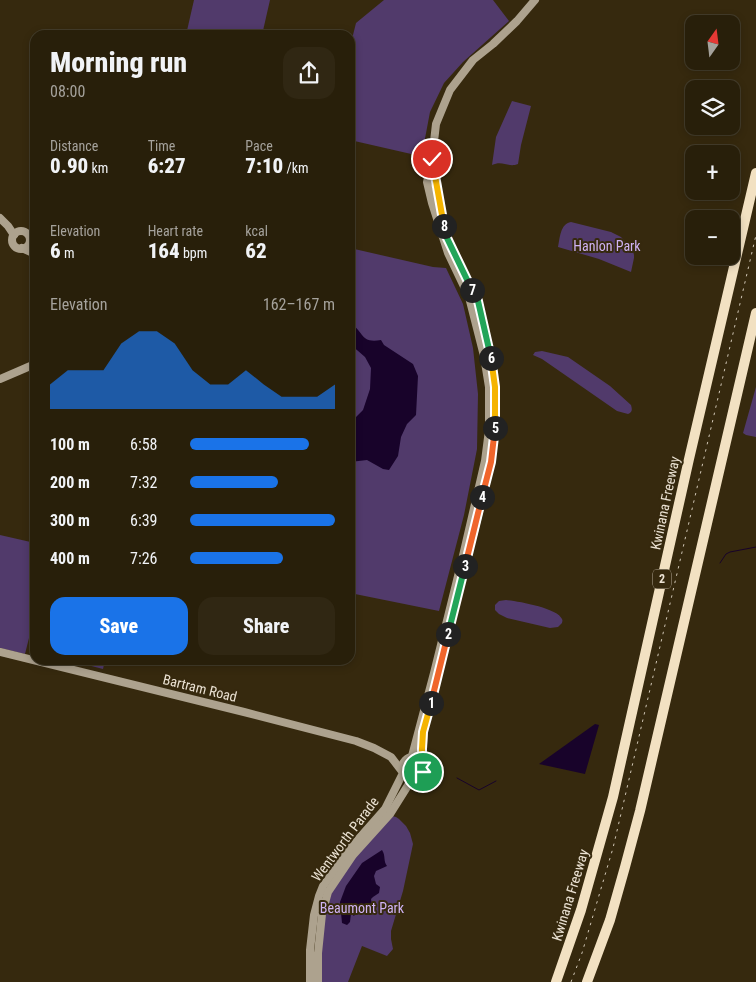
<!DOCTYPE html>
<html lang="en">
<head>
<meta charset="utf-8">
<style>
  body { margin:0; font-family:"Roboto Condensed",sans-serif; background:#302713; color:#f1f3f6; height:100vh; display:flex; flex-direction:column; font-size:19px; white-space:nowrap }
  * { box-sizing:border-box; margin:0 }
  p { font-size:16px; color:#a5a29c }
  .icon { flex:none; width:28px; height:28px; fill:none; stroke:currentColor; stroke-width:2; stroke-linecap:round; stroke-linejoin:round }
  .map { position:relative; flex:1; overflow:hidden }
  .drawer { position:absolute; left:30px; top:30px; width:325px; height:635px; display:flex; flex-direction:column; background:#281f0a; border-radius:15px; box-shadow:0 2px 8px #0003,0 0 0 1px #443d2b }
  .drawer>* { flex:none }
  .needle { width:32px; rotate:14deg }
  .buttons { position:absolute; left:685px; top:15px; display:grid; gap:10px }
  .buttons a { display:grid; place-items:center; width:55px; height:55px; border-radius:10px; background:#281f0a; box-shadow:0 2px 8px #0003,0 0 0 1px #443d2b; font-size:25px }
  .pin { position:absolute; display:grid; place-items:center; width:42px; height:42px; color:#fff; margin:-21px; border:2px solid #fff; border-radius:50%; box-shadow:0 1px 5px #0007 }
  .km { position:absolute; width:25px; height:25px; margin:-12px; border-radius:50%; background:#222; color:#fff; font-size:14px; line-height:25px; text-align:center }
  .round { display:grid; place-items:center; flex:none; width:52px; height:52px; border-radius:15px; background:#302713 }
  .head { display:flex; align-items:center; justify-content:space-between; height:85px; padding:0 20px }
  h1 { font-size:28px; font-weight:800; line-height:38px }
  .figures { display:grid; grid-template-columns:repeat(3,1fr); gap:8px; height:85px; padding:5px 20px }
  .figures div { display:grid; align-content:center }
  .figures b { font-size:21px; font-weight:800 }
  .figures small { font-size:14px; font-weight:400 }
  .figures p { font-size:14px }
  .chart { height:140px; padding:10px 20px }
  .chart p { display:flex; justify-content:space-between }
  .chart svg { width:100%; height:90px; margin-top:5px; fill:#1a73e8; opacity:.7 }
  .primary-button { display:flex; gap:10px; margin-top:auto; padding:10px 20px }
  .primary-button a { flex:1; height:58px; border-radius:15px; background:#1a73e8; color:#fff; font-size:20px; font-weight:800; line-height:58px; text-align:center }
  .primary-button a+a { background:#302713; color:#f1f3f6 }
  ul { padding:0 20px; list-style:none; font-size:16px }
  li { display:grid; grid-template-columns:80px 60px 1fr; align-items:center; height:38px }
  li i { height:12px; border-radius:6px; background:#1a73e8 }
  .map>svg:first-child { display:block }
  .green { fill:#513a6b }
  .water { fill:#18032a }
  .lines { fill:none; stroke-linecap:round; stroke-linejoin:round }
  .stream { stroke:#18032a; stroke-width:1 }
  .secondary { stroke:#ada28e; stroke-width:8 }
  .highway { stroke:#f2e1c2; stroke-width:10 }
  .rail { stroke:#d1c7b6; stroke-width:1; stroke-dasharray:2.5 5; stroke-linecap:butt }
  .split-1-casing { stroke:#fff; stroke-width:10 }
  .split-2-casing { stroke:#fff; stroke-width:10 }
  .split-3-casing { stroke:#fff; stroke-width:10 }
  .split-4-casing { stroke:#fff; stroke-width:10 }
  .split-5-casing { stroke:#fff; stroke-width:10 }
  .split-6-casing { stroke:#fff; stroke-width:10 }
  .split-7-casing { stroke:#fff; stroke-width:10 }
  .split-8-casing { stroke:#fff; stroke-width:10 }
  .split-9-casing { stroke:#fff; stroke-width:10 }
  .split-1 { stroke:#f5b400; stroke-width:6 }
  .split-2 { stroke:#f0652b; stroke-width:6 }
  .split-3 { stroke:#22a559; stroke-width:6 }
  .split-4 { stroke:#f0652b; stroke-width:6 }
  .split-5 { stroke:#f0652b; stroke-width:6 }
  .split-6 { stroke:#f5b400; stroke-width:6 }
  .split-7 { stroke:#22a559; stroke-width:6 }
  .split-8 { stroke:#22a559; stroke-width:6 }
  .split-9 { stroke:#f5b400; stroke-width:6 }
  .labels { text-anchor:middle; stroke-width:4; stroke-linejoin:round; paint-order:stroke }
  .shield { fill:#36290e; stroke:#b5aa98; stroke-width:1 }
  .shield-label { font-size:12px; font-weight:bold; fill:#ebe2d3 }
  .park-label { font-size:14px; fill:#cfb3f4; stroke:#36290e }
  .street-label { font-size:14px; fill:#ebe2d3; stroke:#36290e }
</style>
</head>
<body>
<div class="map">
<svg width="756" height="982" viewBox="0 0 756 982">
  <rect width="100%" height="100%" fill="#36290e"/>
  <g class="green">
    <polygon points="194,0 270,0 262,35 186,35"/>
    <polygon points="384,0 493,0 509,21 463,62 444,83 430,112 423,149 420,156 350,140 350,47 356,23"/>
    <path d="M 512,101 L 531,106 L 521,145 L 518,164 C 508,168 503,160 492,165 L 496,137 Z"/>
    <path d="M 571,222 L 611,232 L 621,237 L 633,251 L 634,255 L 634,258 L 631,272 L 599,259 L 558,247 C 560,238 560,224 571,222 Z"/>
    <polygon points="350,248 433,267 446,268 463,304 473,348 478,394 477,449 464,515 439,611 350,593"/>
    <path d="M 542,351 L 568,357 L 610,386 L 631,405 C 632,409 633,412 628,414 L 617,411 L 542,359 L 533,355 L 535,352 Z"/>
    <polygon points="756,387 756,437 746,435 743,433"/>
    <polygon points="0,535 35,543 35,614 25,654 0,648"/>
    <path d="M 506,600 C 517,601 558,608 562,619 C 563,621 562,622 562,623 L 558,627 L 550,628 L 507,618 L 499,614 L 495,610 L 495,605 L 499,601 Z"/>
    <polygon points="68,660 105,660 103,669"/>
    <polygon points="392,816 396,817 399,819 406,826 410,833 413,844 403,891 391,931 391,939 393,949 387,956 362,946 348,982 319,982 323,921 329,896 344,870"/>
  </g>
  <g class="water">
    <path d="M 350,323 C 364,331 360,344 381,340 L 384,345 L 413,364 L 418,376 L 416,415 L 407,424 L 401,437 L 398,456 L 389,470 L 383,469 L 367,460 L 350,462 L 350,423 L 363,410 L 370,389 L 371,368 L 365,357 L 350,344 Z"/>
    <polygon points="595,724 599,725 585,774 539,764"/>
    <path d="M 382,850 C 386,856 383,861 387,866 L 376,871 L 374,876 L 376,884 L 380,887 L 379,893 L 373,897 L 371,899 L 372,905 L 369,908 L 356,913 L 354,916 L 351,913 L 350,922 L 347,925 L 342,923 L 340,902 L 346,886 L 362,863 Z"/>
  </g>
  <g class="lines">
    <g class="stream">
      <polyline points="720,563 726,554 730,552 756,547"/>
      <polyline points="457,778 479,790 496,781"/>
    </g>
    <g class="secondary">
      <polyline points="433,166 444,226"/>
      <polyline points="0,218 8,226 14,235"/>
      <circle cx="21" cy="240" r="9"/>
      <polyline points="447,239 477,301 492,362 495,387 495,431 491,462 473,536"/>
      <polyline points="22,248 35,254"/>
      <polyline points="0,379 35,364"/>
      <polyline points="0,652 244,712 356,741 374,748 391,757 401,770"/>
      <polyline points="412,756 434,673 462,560 485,461 489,430 489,387 484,356 469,297 448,253 432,203 427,182 432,159 436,124 450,90 473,60 493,44 517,21 535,0"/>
      <circle cx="413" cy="768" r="11"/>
      <polyline points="422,761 424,729"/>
      <polyline points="310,982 310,950 314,915 319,896 323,886 348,851 385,809 403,773"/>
      <polyline points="318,982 318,953 322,914 328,892 353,855 390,814 412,779"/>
    </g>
    <g class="highway">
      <polyline points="556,982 581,910 613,797 689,459 756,173"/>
      <polyline points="587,982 610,920 625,867 640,811 756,313"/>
    </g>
    <polyline class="rail" points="571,982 582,953 613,848 756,235"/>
  </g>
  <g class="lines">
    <g class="split-1-casing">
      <polyline id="split-1" points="423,772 424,766 422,761 422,749 423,732 431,703"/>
    </g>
    <g class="split-2-casing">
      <polyline id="split-2" points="431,703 448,634"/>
    </g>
    <g class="split-3-casing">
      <polyline id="split-3" points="448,634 465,566"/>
    </g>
    <g class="split-4-casing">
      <polyline id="split-4" points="465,566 482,497"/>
    </g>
    <g class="split-5-casing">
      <polyline id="split-5" points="482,497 491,462 495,428"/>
    </g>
    <g class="split-6-casing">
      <polyline id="split-6" points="491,358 495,387 495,428"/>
    </g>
    <g class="split-7-casing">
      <polyline id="split-7" points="472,290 478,301 491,358"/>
    </g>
    <g class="split-8-casing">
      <polyline id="split-8" points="444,226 446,236 472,290"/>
    </g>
    <g class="split-9-casing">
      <polyline id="split-9" points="432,159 444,226"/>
    </g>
    <use href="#split-1" class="split-1"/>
    <use href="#split-2" class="split-2"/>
    <use href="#split-3" class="split-3"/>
    <use href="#split-4" class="split-4"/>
    <use href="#split-5" class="split-5"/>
    <use href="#split-6" class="split-6"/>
    <use href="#split-7" class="split-7"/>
    <use href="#split-8" class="split-8"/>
    <use href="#split-9" class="split-9"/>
  </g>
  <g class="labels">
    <rect class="shield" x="653" y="569.5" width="18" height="19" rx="4"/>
    <g class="shield-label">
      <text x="662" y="583">2</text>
    </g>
    <g class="park-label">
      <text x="607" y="251">Hanlon Park</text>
      <text x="362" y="913">Beaumont Park</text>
    </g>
    <g class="street-label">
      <text transform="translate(665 503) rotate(-78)" y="5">Kwinana Freeway</text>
      <text transform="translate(200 688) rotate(14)" y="5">Bartram Road</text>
      <text transform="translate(345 839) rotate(-53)" y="5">Wentworth Parade</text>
      <text transform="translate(570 895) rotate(-73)" y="5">Kwinana Freeway</text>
    </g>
  </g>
</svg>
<div class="buttons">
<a><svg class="needle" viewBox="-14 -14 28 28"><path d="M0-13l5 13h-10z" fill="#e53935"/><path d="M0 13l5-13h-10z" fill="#a5a29c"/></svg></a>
<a><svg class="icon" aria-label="layers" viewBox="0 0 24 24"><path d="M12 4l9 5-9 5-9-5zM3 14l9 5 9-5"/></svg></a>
<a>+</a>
<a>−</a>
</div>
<div class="pin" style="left:423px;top:772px;background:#1e9e55"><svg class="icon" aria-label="arrive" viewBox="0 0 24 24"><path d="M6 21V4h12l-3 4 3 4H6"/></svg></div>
<div class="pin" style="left:432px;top:159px;background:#d93025"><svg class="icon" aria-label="check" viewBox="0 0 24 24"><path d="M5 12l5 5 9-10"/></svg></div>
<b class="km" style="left:431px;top:703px">1</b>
<b class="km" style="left:448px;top:634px">2</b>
<b class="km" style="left:465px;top:566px">3</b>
<b class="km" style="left:482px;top:497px">4</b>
<b class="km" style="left:495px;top:428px">5</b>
<b class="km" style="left:491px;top:358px">6</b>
<b class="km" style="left:472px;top:290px">7</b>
<b class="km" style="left:444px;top:226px">8</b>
<section class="drawer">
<div class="head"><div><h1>Morning run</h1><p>08:00</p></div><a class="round"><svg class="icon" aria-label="share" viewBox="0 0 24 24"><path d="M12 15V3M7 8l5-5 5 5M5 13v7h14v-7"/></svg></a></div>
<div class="figures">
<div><p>Distance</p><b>0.90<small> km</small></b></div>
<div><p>Time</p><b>6:27</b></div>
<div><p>Pace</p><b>7:10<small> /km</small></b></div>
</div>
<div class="figures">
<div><p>Elevation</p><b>6<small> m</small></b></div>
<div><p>Heart rate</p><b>164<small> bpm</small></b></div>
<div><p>kcal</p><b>62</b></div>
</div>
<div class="chart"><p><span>Elevation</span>162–167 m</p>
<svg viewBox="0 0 160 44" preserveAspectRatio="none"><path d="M0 44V32L10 25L20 25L30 25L40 12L50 6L60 6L70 12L80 25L90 32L100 32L110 25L120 32L130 38L140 38L150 38L160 32V44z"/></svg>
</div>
<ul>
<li><b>100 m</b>6:58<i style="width:82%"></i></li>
<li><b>200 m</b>7:32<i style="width:61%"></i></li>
<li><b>300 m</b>6:39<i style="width:100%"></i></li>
<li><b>400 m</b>7:26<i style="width:64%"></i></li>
</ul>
<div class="primary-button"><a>Save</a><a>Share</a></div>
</section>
</div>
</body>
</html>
